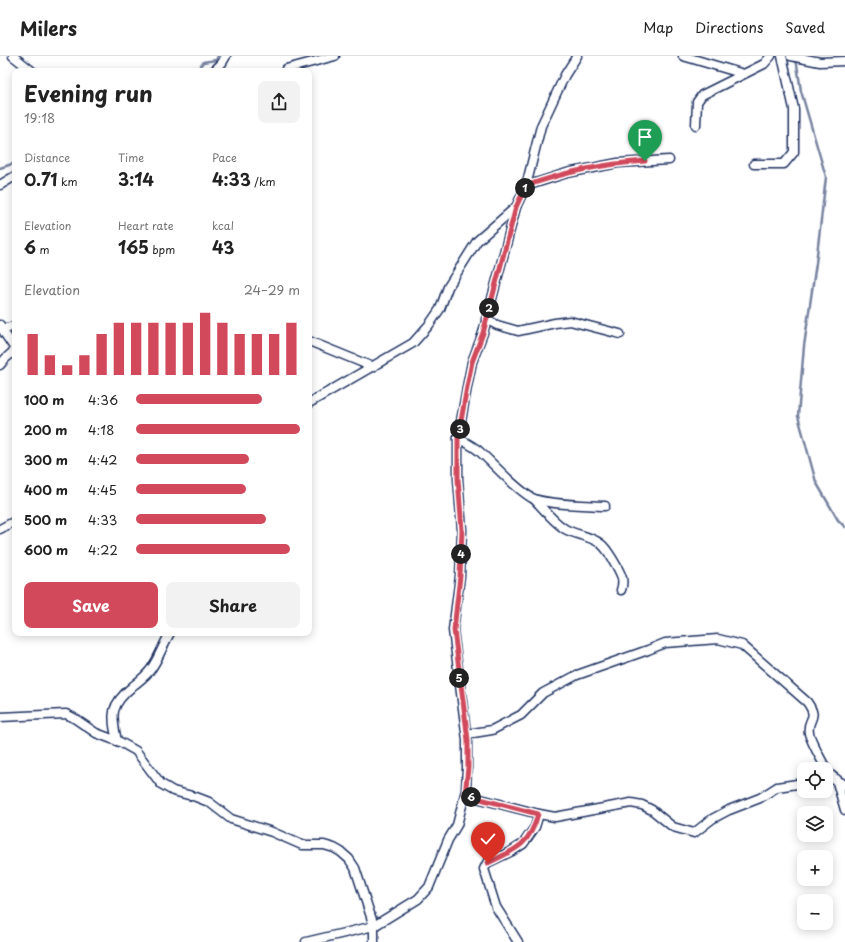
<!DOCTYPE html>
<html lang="en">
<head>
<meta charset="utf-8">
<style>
  body { margin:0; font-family:"Playpen Sans",sans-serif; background:#f2f2f2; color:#222; height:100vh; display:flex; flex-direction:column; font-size:15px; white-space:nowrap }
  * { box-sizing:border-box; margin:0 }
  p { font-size:13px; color:#767676 }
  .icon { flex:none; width:22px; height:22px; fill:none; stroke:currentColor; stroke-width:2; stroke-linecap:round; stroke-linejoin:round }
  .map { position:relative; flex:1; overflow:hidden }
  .sheet { position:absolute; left:12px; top:12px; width:300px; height:568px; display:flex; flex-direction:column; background:#fff; border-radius:8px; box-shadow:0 2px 10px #0003 }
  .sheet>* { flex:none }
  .buttons { position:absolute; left:797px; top:706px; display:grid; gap:8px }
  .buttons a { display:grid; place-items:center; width:36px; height:36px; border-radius:8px; background:#fff; box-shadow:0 2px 10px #0003; font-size:20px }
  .pin { position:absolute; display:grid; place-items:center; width:34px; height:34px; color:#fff; margin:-41px -17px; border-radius:50% 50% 50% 0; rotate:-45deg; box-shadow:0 0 4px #0007 }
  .pin .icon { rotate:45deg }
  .km { position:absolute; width:20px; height:20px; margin:-10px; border-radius:50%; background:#222; color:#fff; font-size:11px; line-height:20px; text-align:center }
  .round { display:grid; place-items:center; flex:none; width:42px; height:42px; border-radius:8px; background:#f2f2f2 }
  .summary { display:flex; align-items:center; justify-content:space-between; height:68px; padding:0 12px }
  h1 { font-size:22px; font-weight:700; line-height:30px }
  .stats { display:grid; grid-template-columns:repeat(3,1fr); gap:6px; height:68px; padding:4px 12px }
  .stats div { display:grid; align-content:center }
  .stats b { font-size:17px; font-weight:700 }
  .stats small { font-size:11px; font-weight:400 }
  .stats p { font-size:11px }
  .chart { height:112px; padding:8px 12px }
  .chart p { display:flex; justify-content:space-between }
  .chart svg { width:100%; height:72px; margin-top:4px; stroke:#d1495b; stroke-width:6 }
  .button { display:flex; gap:8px; margin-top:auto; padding:8px 12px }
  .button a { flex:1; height:46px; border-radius:8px; background:#d1495b; color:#fff; font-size:16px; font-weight:700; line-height:46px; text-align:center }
  .button a+a { background:#f2f2f2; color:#222 }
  ul { padding:0 12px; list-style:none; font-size:13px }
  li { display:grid; grid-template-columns:64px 48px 1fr; align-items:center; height:30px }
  li i { height:10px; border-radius:5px; background:#d1495b }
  header { display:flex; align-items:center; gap:24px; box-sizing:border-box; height:56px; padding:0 20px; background:#fff; border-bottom:1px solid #e0e0e0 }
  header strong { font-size:19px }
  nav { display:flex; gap:22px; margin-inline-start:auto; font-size:14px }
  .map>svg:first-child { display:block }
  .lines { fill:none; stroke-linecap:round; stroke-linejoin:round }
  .stream { stroke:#77839f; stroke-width:2.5 }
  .street-casing { stroke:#1b2f5e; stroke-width:11 }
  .street { stroke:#fff; stroke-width:8 }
  .route-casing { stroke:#fff; stroke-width:8 }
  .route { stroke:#d1495b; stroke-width:5 }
</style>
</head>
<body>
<header>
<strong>Milers</strong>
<nav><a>Map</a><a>Directions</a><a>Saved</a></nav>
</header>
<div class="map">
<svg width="845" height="886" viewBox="0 0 845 886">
  <rect width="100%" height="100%" fill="#fff"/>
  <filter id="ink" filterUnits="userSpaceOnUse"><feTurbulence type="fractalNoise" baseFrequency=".025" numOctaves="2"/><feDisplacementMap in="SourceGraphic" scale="8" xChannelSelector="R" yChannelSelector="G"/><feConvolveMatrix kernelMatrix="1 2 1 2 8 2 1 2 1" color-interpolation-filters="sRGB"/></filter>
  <g filter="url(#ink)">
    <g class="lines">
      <g class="stream">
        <polyline points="796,2 801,35 826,121 816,207 804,290 798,360 816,426 838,464 845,471"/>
        <polyline points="197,15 203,6 216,4 218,0"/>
        <polyline points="0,112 15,107"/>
      </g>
      <g class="street-casing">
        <g id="street">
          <polyline points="13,0 32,15"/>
          <polyline points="683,0 744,18"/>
          <polyline points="791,0 820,6 845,5"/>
          <polyline points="286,13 335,0"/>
          <polyline points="214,15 222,7 226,0"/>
          <polyline points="696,69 697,46 702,39 764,8 771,0"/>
          <polyline points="754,108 784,108 794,96 794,53 782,0"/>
          <polyline points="0,129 15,120"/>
          <polyline points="526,130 567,117 618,107 669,104"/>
          <polyline points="486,263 497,269 518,275 555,267 570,265 620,278"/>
          <polyline points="0,269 5,278 15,293"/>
          <polyline points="2,273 15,270"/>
          <polyline points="309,285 373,311"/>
          <polyline points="0,309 5,303 15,294"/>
          <polyline points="309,347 413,287 429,269 440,253 448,231 477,185 516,151 526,130 541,70 565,19 577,0"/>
          <path d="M 458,382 C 465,386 473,390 479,395 C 496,410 512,430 532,442 C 546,449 589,449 605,450"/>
          <path d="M 534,443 C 543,452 553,466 565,473 C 576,479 591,480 601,488 C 607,492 620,515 622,522 C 623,526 622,531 621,534"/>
          <polyline points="0,473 15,465"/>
          <polyline points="0,661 66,658 74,662 96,677 120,686 136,695 161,728 173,735 196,741 209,746 231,763 272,776 302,789 324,789 334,792 341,796 349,803 355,812 374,870 374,886"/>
          <path d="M 467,678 L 492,674 L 521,659 L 543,637 L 577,619 L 648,594 L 665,587 L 718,583 L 742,589 L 807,646 C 820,664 806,662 809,677 C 810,683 826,714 830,718 C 834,722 840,726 845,729"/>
          <path d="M 117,685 C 111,658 110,649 133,630 C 139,625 146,620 151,613 C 159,602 163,589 170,577"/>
          <polyline points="836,723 845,754"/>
          <polyline points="826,724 836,723"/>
          <polyline points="465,739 539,758 555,761 631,747 642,749 652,754 673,771 694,777 712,763 729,754 760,742 777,731 804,727"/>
          <polyline points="306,886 374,870 418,843 429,831 448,784 457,769 466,734 467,712 467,684 453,574 460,520 462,474 458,423 458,382 467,331 472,306 483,277 516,151"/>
          <polyline points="518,886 496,851 484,813 487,807 512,795 523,788 535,771 539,758"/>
        </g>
      </g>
      <use href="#street" class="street"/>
    </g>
  </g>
  <g class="lines" filter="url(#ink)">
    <g class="route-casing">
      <path id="route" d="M 488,807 C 515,794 530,789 538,758 L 465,739 L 468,712 L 468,684 L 454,574 L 460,520 L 462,474 L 458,423 L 458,382 L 467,331 L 472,306 L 483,277 L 516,151 L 526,130 C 564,116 604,108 645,105"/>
    </g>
    <use href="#route" class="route"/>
  </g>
</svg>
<div class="buttons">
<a><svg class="icon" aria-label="locate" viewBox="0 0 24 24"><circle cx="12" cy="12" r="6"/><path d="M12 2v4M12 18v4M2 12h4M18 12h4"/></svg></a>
<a><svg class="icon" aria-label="layers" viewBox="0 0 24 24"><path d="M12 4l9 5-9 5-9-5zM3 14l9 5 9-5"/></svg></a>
<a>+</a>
<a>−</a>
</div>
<div class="pin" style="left:645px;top:105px;background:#1e9e55"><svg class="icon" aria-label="arrive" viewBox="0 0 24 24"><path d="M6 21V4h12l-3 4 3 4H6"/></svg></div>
<div class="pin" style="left:488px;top:807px;background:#d93025"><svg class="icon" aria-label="check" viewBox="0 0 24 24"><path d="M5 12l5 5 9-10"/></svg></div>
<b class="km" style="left:525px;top:132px">1</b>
<b class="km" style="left:489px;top:252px">2</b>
<b class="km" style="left:460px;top:373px">3</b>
<b class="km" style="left:461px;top:498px">4</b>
<b class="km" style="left:459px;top:622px">5</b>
<b class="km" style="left:471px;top:741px">6</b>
<section class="sheet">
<div class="summary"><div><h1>Evening run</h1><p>19:18</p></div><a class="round"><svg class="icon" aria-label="share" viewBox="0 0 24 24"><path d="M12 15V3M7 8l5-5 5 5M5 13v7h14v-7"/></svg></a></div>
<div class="stats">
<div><p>Distance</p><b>0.71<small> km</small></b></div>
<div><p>Time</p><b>3:14</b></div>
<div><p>Pace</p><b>4:33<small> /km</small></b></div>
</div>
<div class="stats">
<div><p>Elevation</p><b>6<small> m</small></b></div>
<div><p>Heart rate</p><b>165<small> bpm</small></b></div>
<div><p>kcal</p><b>43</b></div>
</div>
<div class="chart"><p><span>Elevation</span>24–29 m</p>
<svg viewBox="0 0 160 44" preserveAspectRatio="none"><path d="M5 44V19M15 44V32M25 44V38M35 44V32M45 44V19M55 44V12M65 44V12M75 44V12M85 44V12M95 44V12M105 44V6M115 44V12M125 44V19M135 44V19M145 44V19M155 44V12"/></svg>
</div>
<ul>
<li><b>100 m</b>4:36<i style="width:77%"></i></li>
<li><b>200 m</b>4:18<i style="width:100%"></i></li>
<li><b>300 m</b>4:42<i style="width:69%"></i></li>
<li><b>400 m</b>4:45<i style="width:67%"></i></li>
<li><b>500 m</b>4:33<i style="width:79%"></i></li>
<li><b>600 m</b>4:22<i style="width:94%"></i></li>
</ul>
<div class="button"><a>Save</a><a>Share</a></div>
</section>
</div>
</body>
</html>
